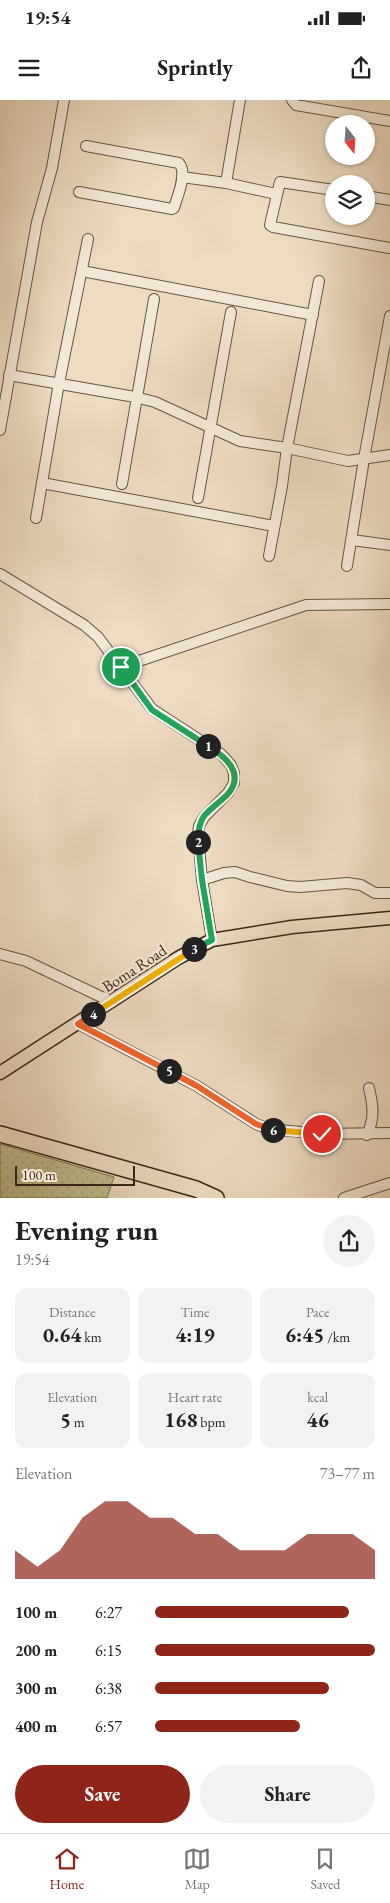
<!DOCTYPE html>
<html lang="en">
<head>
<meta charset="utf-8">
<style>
  body { margin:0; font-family:"EB Garamond",serif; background:#f2f2f2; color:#222; height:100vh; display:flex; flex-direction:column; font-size:19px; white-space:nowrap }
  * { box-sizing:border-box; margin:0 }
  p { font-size:16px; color:#767676 }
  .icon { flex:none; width:28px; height:28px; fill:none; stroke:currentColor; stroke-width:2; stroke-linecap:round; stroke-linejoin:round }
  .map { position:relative; height:1098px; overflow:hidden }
  .drawer { display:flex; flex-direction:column; background:#fff; flex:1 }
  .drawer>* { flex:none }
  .needle { width:32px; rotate:163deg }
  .fabs { position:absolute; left:325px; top:15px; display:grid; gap:10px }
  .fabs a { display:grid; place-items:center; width:50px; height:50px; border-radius:50%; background:#fff; box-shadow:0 1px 4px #0004; font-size:25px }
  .scale { position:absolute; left:15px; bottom:12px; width:120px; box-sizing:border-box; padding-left:5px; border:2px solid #392817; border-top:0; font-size:14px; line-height:18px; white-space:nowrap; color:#392817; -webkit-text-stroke:4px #f3e8d7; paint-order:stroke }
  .pin { position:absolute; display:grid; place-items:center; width:42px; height:42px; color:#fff; margin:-21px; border:2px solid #fff; border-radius:50%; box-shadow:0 1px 5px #0007 }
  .km { position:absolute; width:25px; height:25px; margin:-12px; border-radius:50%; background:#222; color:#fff; font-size:14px; line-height:25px; text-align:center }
  .round { display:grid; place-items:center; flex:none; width:52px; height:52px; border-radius:26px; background:#f2f2f2 }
  .headline { display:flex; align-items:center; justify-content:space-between; height:85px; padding:0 15px }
  h1 { font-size:28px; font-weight:700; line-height:38px }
  .metrics { display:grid; grid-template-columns:repeat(3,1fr); gap:8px; height:85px; padding:5px 15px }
  .metrics div { display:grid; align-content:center; border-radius:12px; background:#f2f2f2; text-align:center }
  .metrics b { font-size:21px; font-weight:700 }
  .metrics small { font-size:14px; font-weight:400 }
  .metrics p { font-size:14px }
  .chart { height:140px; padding:10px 15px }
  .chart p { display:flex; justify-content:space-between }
  .chart svg { width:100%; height:90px; margin-top:5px; fill:#8f2418; opacity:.7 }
  .cta { display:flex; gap:10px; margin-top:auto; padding:10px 15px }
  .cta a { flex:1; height:58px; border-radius:30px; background:#8f2418; color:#fff; font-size:20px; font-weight:700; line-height:58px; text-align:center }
  .cta a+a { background:#f2f2f2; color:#222 }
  ul { padding:0 15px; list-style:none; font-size:16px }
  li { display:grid; grid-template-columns:80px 60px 1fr; align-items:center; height:38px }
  li i { height:12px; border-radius:6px; background:#8f2418 }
  .status { display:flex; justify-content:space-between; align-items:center; height:35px; padding:0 25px; background:#fff; direction:ltr }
  .status svg { height:14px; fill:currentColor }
  header { display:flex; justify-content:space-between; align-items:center; height:65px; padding:0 15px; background:#fff; font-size:22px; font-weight:700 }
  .tab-bar { display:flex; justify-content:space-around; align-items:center; height:70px; border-top:1px solid #e0e0e0; background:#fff; font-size:14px; color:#767676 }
  .tab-bar a { display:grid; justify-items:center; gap:2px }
  .tab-bar .selected { color:#8f2418 }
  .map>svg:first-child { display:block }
  .grass { fill:url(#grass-dots); stroke:#7c7252 }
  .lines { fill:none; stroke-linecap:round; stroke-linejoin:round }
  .minor-casing { stroke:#665542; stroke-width:12 }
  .major-casing { stroke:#392817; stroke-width:15 }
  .highway-casing { stroke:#392817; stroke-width:18 }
  .minor { stroke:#f3e8d7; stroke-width:10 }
  .major { stroke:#eddbc2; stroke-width:12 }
  .highway { stroke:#eddbc2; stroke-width:15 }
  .split-1-casing { stroke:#fff; stroke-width:10 }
  .split-2-casing { stroke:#fff; stroke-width:10 }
  .split-3-casing { stroke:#fff; stroke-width:10 }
  .split-4-casing { stroke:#fff; stroke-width:10 }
  .split-5-casing { stroke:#fff; stroke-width:10 }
  .split-6-casing { stroke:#fff; stroke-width:10 }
  .split-7-casing { stroke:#fff; stroke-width:10 }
  .split-1 { stroke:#22a559; stroke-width:6 }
  .split-2 { stroke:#22a559; stroke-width:6 }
  .split-3 { stroke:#22a559; stroke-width:6 }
  .split-4 { stroke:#f5b400; stroke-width:6 }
  .split-5 { stroke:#f0652b; stroke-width:6 }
  .split-6 { stroke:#f0652b; stroke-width:6 }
  .split-7 { stroke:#f5b400; stroke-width:6 }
  .labels { text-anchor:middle; stroke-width:5; stroke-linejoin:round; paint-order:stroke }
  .street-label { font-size:16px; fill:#392817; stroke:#f3e8d7 }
</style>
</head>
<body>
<div class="status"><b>19:54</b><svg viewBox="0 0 49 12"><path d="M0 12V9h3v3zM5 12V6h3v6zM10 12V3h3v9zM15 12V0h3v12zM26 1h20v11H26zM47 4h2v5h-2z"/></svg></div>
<header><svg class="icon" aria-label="menu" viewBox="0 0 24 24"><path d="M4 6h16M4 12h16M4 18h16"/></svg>Sprintly<svg class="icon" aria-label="share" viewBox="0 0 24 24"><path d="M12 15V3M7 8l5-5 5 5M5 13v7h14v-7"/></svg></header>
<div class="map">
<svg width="390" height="1098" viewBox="0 0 390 1098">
  <defs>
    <pattern id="grass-dots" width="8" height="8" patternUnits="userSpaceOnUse" patternTransform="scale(1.25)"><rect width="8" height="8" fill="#c0bd8e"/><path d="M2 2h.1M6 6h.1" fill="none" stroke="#a6a27a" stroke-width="1.8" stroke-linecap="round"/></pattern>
  </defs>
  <rect width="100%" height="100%" fill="#eddbc2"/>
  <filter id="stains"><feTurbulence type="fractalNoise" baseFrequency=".004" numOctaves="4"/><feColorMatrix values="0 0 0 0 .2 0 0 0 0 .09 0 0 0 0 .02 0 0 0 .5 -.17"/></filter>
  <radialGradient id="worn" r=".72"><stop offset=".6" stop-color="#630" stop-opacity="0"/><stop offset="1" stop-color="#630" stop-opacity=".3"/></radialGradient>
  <polygon class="grass" points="0,1044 114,1077 107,1098 0,1098"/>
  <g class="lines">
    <g class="minor-casing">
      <g id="minor">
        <polyline points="292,0 296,5 390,21"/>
        <polyline points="182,77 226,83 276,94"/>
        <polyline points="226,83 240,0"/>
        <polyline points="334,90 280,82 270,125 273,127 389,148"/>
        <path d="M 79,92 L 172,109 L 174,108 C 177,97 188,73 179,63 L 86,46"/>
        <polyline points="366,96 390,100"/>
        <polyline points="82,171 313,215"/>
        <polyline points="9,275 135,297 155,302 240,341 287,348 348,361 390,355"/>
        <polyline points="0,330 37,122 52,68 64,0"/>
        <polyline points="42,383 274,426"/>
        <polyline points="122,384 154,199"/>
        <polyline points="198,398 231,212"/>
        <polyline points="36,418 59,283 88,139"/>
        <polyline points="352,440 390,445"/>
        <polyline points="269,456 282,386 287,348 319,181"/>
        <polyline points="347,466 364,359 390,216"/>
        <polyline points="0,474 84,525 98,537 152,609 221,654 231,665 234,673 234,683 228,693 204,717 199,726 198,735 202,780 212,840"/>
        <polyline points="121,567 306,505 390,504"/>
        <polyline points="202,780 224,773 235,772 250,777 287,786 300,787 347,783 361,785 375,793 390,793"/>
        <polyline points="0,854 26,861 112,902"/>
        <polyline points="78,924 197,986 256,1024 269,1029 322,1034 390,1033"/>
        <path d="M 367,1035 C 375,1018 373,1005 369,988"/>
        <polyline points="344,1098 390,1083"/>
      </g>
    </g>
    <g class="major-casing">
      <polyline id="major" points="0,973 178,858 212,840 292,827 390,818"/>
    </g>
    <g class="highway-casing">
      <polyline id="highway" points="0,1034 196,1089 216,1098"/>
    </g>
    <use href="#minor" class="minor"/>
    <use href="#major" class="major"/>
    <use href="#highway" class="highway"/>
  </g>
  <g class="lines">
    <g class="split-1-casing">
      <polyline id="split-1" points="121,567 152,610 208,646"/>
    </g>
    <g class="split-2-casing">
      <path id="split-2" d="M 198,742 C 198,733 199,723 204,716 C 211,708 220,702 227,695 C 246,674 226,657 208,646"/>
    </g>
    <g class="split-3-casing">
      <polyline id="split-3" points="194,849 212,840 202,780 198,742"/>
    </g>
    <g class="split-4-casing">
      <polyline id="split-4" points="93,914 194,849"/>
    </g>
    <g class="split-5-casing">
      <polyline id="split-5" points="93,914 78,924 169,971"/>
    </g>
    <g class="split-6-casing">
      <polyline id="split-6" points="169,971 197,986 256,1024 273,1030"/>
    </g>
    <g class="split-7-casing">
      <polyline id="split-7" points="273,1030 322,1034"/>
    </g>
    <use href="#split-1" class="split-1"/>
    <use href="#split-2" class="split-2"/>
    <use href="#split-3" class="split-3"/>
    <use href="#split-4" class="split-4"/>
    <use href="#split-5" class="split-5"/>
    <use href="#split-6" class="split-6"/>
    <use href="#split-7" class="split-7"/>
  </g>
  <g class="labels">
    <g class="street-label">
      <text transform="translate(134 868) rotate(-33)" y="6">Boma Road</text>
    </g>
  </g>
  <rect width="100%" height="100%" filter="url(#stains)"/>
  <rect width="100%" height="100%" fill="url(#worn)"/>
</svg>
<div class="fabs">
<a><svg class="needle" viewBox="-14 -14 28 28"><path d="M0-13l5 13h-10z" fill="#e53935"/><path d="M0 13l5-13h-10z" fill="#767676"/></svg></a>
<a><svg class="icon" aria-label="layers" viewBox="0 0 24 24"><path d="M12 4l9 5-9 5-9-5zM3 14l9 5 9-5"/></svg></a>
</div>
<div class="scale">100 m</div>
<div class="pin" style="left:121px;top:567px;background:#1e9e55"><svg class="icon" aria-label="arrive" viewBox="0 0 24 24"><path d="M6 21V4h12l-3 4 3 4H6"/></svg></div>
<div class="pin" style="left:322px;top:1034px;background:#d93025"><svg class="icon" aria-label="check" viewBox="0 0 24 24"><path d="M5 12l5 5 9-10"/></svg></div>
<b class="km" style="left:208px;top:646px">1</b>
<b class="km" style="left:198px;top:742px">2</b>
<b class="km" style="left:194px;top:849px">3</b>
<b class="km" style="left:93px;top:914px">4</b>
<b class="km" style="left:169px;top:971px">5</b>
<b class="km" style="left:273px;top:1030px">6</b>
</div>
<section class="drawer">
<div class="headline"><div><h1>Evening run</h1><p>19:54</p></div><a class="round"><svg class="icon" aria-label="share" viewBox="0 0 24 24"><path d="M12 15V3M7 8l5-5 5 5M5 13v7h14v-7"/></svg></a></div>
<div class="metrics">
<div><p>Distance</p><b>0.64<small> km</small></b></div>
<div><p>Time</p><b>4:19</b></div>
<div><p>Pace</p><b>6:45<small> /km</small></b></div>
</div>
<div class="metrics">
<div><p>Elevation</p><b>5<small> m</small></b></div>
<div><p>Heart rate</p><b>168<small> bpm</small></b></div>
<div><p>kcal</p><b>46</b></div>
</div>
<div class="chart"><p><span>Elevation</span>73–77 m</p>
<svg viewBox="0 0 160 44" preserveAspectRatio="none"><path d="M0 44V30L10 38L20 30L30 14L40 6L50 6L60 14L70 14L80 22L90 22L100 30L110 30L120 30L130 22L140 22L150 22L160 30V44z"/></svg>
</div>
<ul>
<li><b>100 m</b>6:27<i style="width:88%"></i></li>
<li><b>200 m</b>6:15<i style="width:100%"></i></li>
<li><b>300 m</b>6:38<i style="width:79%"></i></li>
<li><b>400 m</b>6:57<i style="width:66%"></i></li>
</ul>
<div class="cta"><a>Save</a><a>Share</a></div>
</section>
<nav class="tab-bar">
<a class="selected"><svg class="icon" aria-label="home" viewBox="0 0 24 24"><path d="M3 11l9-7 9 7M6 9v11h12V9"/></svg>Home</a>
<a><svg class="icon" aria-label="map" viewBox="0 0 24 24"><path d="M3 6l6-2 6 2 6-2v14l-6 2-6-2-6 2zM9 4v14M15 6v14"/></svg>Map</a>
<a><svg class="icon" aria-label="saved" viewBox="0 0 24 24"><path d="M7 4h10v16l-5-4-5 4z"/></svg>Saved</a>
</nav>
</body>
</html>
